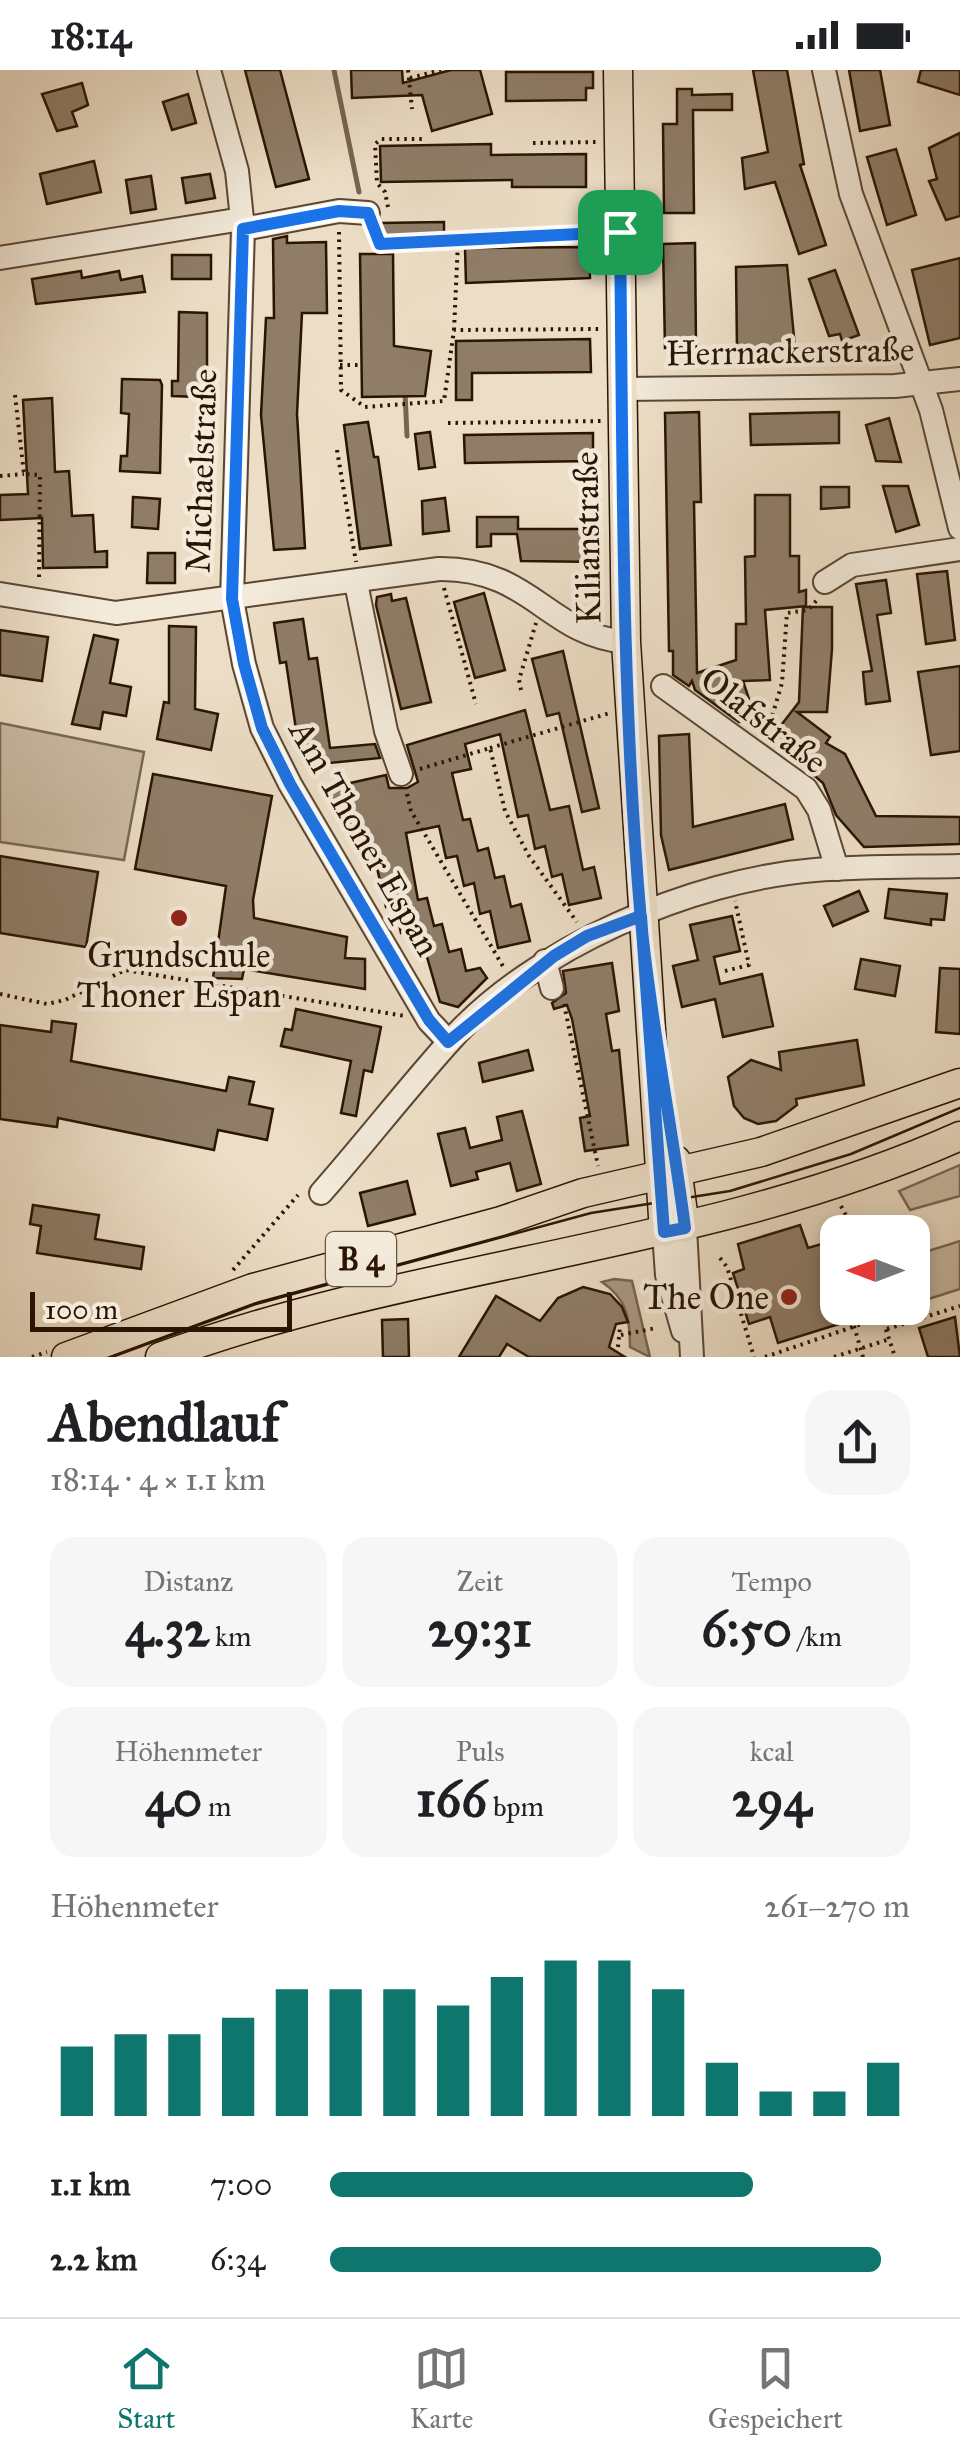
<!DOCTYPE html>
<html lang="de">
<head>
<meta charset="utf-8">
<style>
  body { margin:0; font-family:"IM FELL Great Primer",serif; background:#f6f6f6; color:#202124; height:100vh; display:flex; flex-direction:column; font-size:38px; white-space:nowrap }
  * { box-sizing:border-box; margin:0 }
  p { font-size:32px; color:#757577 }
  .icon { flex:none; width:55px; height:55px; fill:none; stroke:currentColor; stroke-width:2; stroke-linecap:round; stroke-linejoin:round }
  .map { position:relative; height:1287px; overflow:hidden }
  .panel { display:flex; flex-direction:column; background:#fff; flex:1 }
  .panel>* { flex:none }
  .needle { width:65px; rotate:270deg }
  .controls { position:absolute; left:820px; top:1145px; display:grid; gap:20px }
  .controls a { display:grid; place-items:center; width:110px; height:110px; border-radius:20px; background:#fff; box-shadow:0 5px 15px #0003; font-size:50px }
  .scale { position:absolute; left:30px; bottom:25px; width:262px; box-sizing:border-box; padding-left:10px; border:5px solid #2a1402; border-top:0; font-size:28px; line-height:35px; white-space:nowrap; color:#2a1402; -webkit-text-stroke:8px #f3eada; paint-order:stroke }
  .pin { position:absolute; display:grid; place-items:center; width:85px; height:85px; color:#fff; margin:-42px; border-radius:20px; box-shadow:0 5px 15px #0006 }
  .round { display:grid; place-items:center; flex:none; width:105px; height:105px; border-radius:30px; background:#f6f6f6 }
  .overview { display:flex; align-items:center; justify-content:space-between; height:170px; padding:0 50px }
  h1 { font-size:55px; font-weight:800; line-height:75px }
  .figures { display:grid; grid-template-columns:repeat(3,1fr); gap:15px; height:170px; padding:10px 50px }
  .figures div { display:grid; align-content:center; border-radius:25px; background:#f6f6f6; text-align:center }
  .figures b { font-size:50px; font-weight:800 }
  .figures small { font-size:28px; font-weight:400 }
  .figures p { font-size:28px }
  .chart { height:280px; padding:20px 50px }
  .chart p { display:flex; justify-content:space-between }
  .chart svg { width:100%; height:180px; margin-top:10px; stroke:#0f766e; stroke-width:6 }
  ul { padding:0 50px; list-style:none; font-size:32px }
  li { display:grid; grid-template-columns:160px 120px 1fr; align-items:center; height:75px }
  li i { height:25px; border-radius:12px; background:#0f766e }
  .status { display:flex; justify-content:space-between; align-items:center; height:70px; padding:0 50px; background:#fff; direction:ltr }
  .status svg { height:28px; fill:currentColor }
  .dock { display:flex; justify-content:space-around; align-items:center; height:140px; border-top:2px solid #e0e0e0; background:#fff; font-size:28px; color:#757577 }
  .dock a { display:grid; justify-items:center; gap:5px }
  .dock .current { color:#0f766e }
  .map>svg:first-child { display:block }
  .green { fill:#cbbca5; stroke:#7a6854; stroke-width:2.5 }
  .water { fill:#aa9983; stroke:#77644f; stroke-width:2.5 }
  .lines { fill:none; stroke-linecap:round; stroke-linejoin:round }
  .stream { stroke:#77644f; stroke-width:5 }
  .building { fill:#8f7d68; stroke:#2a1402; stroke-width:2.5 }
  .minor-casing { stroke:#5a4633; stroke-width:26 }
  .major-casing { stroke:#2a1402; stroke-width:31 }
  .path { stroke:#2a1402; stroke-width:4; stroke-dasharray:2.5 5; stroke-linecap:butt }
  .minor { stroke:#f3eada; stroke-width:22 }
  .major { stroke:#ecdec6; stroke-width:28 }
  .tram { stroke:#2a1402; stroke-width:2.5 }
  .route-casing { stroke:#fff; stroke-width:20 }
  .route { stroke:#1a73e8; stroke-width:12 }
  .poi-dot { fill:#8f2418; stroke:#f3eada; stroke-width:4 }
  .labels { text-anchor:middle; stroke-width:9; stroke-linejoin:round; paint-order:stroke }
  .shield { fill:#f3eada; stroke:#665443; stroke-width:2.5 }
  .shield-label { font-size:32px; font-weight:bold; fill:#2a1402 }
  .street-label { font-size:35px; fill:#2a1402; stroke:#f3eada }
  .poi-label { font-size:35px; fill:#2a1402; stroke:#f3eada }
</style>
</head>
<body>
<div class="status"><b>18:14</b><svg viewBox="0 0 49 12"><path d="M0 12V9h3v3zM5 12V6h3v6zM10 12V3h3v9zM15 12V0h3v12zM26 1h20v11H26zM47 4h2v5h-2z"/></svg></div>
<div class="map">
<svg width="960" height="1287" viewBox="0 0 960 1287">
  <rect width="100%" height="100%" fill="#ecdec6"/>
  <filter id="stains"><feTurbulence type="fractalNoise" baseFrequency=".002" numOctaves="4"/><feColorMatrix values="0 0 0 0 .2 0 0 0 0 .09 0 0 0 0 .02 0 0 0 .5 -.17"/></filter>
  <radialGradient id="worn" r=".72"><stop offset=".6" stop-color="#630" stop-opacity="0"/><stop offset="1" stop-color="#630" stop-opacity=".3"/></radialGradient>
  <g class="green">
    <polygon points="0,653 144,682 124,790 0,772"/>
    <polygon points="960,1095 960,1126 910,1140 899,1121"/>
    <polygon points="912,1166 922,1183 960,1171 960,1219 913,1234"/>
  </g>
  <path class="water" d="M 614,1209 L 632,1211 L 650,1287 L 630,1277 C 630,1248 627,1229 602,1212 Z"/>
  <g class="lines">
    <g class="stream">
      <polyline points="334,0 359,122"/>
      <polyline points="405,322 407,366"/>
    </g>
  </g>
  <g class="building">
    <polygon points="245,0 280,0 309,109 276,117"/>
    <polygon points="351,0 402,0 403,13 451,0 480,0 492,44 432,61 422,25 352,28"/>
    <polygon points="753,0 787,0 804,94 800,95 826,175 799,184 775,112 745,119 742,88 768,82"/>
    <polygon points="849,0 880,0 890,55 860,61"/>
    <polygon points="921,0 960,0 960,25 918,12"/>
    <polygon points="506,2 593,2 593,18 586,18 586,30 506,31"/>
    <polygon points="82,13 88,35 72,42 77,56 57,61 42,24"/>
    <polygon points="677,19 692,19 692,25 732,24 732,40 693,40 694,143 664,143 663,54 677,54"/>
    <polygon points="188,24 196,53 172,60 163,32"/>
    <polygon points="960,63 960,146 946,150 929,111 937,109 929,78"/>
    <polygon points="491,74 491,85 586,84 586,117 512,117 512,110 381,112 380,76"/>
    <polygon points="896,79 916,145 887,155 867,87"/>
    <polygon points="94,91 101,122 47,134 40,104"/>
    <polygon points="210,104 215,128 186,133 182,108"/>
    <polygon points="151,106 156,139 131,143 126,110"/>
    <polygon points="444,152 444,167 382,168 381,153"/>
    <polygon points="287,166 287,173 326,172 327,243 302,243 297,344 305,478 274,480 261,345 266,248 274,248 273,169"/>
    <polygon points="695,173 696,277 665,278 663,174"/>
    <polygon points="590,177 590,208 466,213 465,178"/>
    <polygon points="360,184 393,184 394,276 431,281 425,326 362,327"/>
    <rect x="172" y="185" width="39" height="24"/>
    <polygon points="960,188 960,268 930,275 912,200"/>
    <polygon points="787,195 795,277 737,280 736,197"/>
    <polygon points="835,200 859,265 842,271 840,264 829,266 809,209"/>
    <polygon points="81,201 82,208 119,201 121,210 142,206 145,222 36,234 32,209"/>
    <polygon points="179,242 207,243 207,317 216,317 216,336 199,335 199,327 172,326 172,311 178,311"/>
    <polygon points="590,269 591,302 472,303 472,330 456,330 456,271"/>
    <polygon points="122,309 160,310 162,315 160,403 120,401 121,386 127,386 129,344 121,343"/>
    <polygon points="52,328 55,402 69,401 72,446 93,445 95,482 107,481 107,497 43,498 42,448 0,450 0,425 28,424 23,330"/>
    <polygon points="699,342 701,432 694,432 697,603 736,590 736,554 746,554 745,487 755,486 755,425 790,425 790,486 799,486 799,522 806,520 806,536 765,540 770,610 743,611 755,647 739,652 695,620 692,611 689,616 673,605 673,581 669,581 665,343"/>
    <polygon points="839,342 839,373 751,375 750,344"/>
    <polygon points="889,348 901,392 876,391 866,355"/>
    <polygon points="368,352 374,387 378,387 391,475 360,479 344,355"/>
    <polygon points="430,362 435,397 419,399 415,364"/>
    <polygon points="593,363 593,391 465,393 464,365"/>
    <polygon points="883,416 908,416 919,455 896,462"/>
    <polygon points="821,417 849,417 849,437 821,439"/>
    <polygon points="133,427 160,429 158,459 132,457"/>
    <polygon points="445,428 449,461 423,464 422,431"/>
    <polygon points="477,447 518,447 518,459 600,459 600,492 521,491 517,464 491,464 491,476 477,477"/>
    <polygon points="148,483 175,483 175,513 147,513"/>
    <polygon points="947,501 955,570 926,574 917,504"/>
    <polygon points="886,510 891,543 877,545 890,631 866,634 863,602 872,601 856,514"/>
    <polygon points="484,523 505,600 475,608 454,532"/>
    <polygon points="391,524 392,531 406,528 431,632 401,639 376,535 377,527"/>
    <polygon points="803,537 832,537 832,579 827,642 797,642 830,667 826,673 845,684 876,746 960,747 960,774 864,777 836,745 823,713 796,690 801,683 775,663 799,632"/>
    <polygon points="303,549 309,589 317,588 330,678 375,674 380,688 309,695 307,672 298,673 286,592 280,593 274,553"/>
    <polygon points="169,556 196,557 195,639 218,644 211,680 157,669 164,632 169,633"/>
    <polygon points="0,560 48,567 42,611 0,605"/>
    <polygon points="94,565 118,570 110,613 131,617 126,646 103,642 100,659 72,654"/>
    <polygon points="563,581 599,738 582,742 559,643 547,646 532,589"/>
    <polygon points="960,596 960,681 931,685 918,602"/>
    <polygon points="525,640 550,740 569,736 583,800 594,797 601,828 569,835 562,804 552,807 545,776 535,779 528,745 518,747 500,664 465,674 471,699 452,703 463,750 470,749 478,781 488,778 495,808 504,806 511,837 521,834 530,871 498,878 490,841 480,844 474,813 464,816 457,786 446,788 439,756 406,763 418,830 427,828 434,856 442,854 449,882 461,879 466,901 480,898 487,908 458,937 440,932 427,887 418,889 411,861 401,863 395,835 386,837 372,776 355,780 346,744 338,745 328,718 386,705 389,718 407,718 418,712 407,675"/>
    <polygon points="689,664 693,757 785,734 793,769 669,800 661,765 659,666"/>
    <polygon points="153,704 272,726 253,830 254,848 347,867 345,888 365,889 365,919 244,899 242,909 213,908 226,816 135,799"/>
    <polygon points="0,786 98,802 86,877 0,863"/>
    <polygon points="889,819 947,824 944,850 931,849 931,855 885,848"/>
    <polygon points="859,821 868,841 833,856 824,836"/>
    <polygon points="732,846 740,881 714,887 720,914 762,904 773,956 723,967 715,929 682,937 673,896 698,890 690,855"/>
    <polygon points="861,889 900,896 895,926 855,919"/>
    <polygon points="612,893 619,941 606,944 612,981 619,980 628,1075 585,1081 580,1048 590,1046 572,949 567,935 554,939 552,933 566,923 563,901"/>
    <polygon points="940,898 960,899 960,964 936,962"/>
    <polygon points="296,939 381,957 372,1002 364,1000 356,1046 341,1043 351,991 281,976 285,959 292,960"/>
    <polygon points="52,951 76,954 71,991 226,1021 229,1007 254,1012 249,1034 273,1039 267,1070 218,1060 214,1080 58,1048 57,1057 0,1049 0,955 51,962"/>
    <polygon points="857,970 864,1015 796,1029 797,1035 776,1051 758,1054 744,1048 734,1036 728,1007 751,990 781,1000 779,982"/>
    <polygon points="528,980 533,1000 483,1012 479,993"/>
    <polygon points="522,1041 541,1114 517,1121 510,1093 476,1102 478,1109 451,1116 438,1064 465,1058 470,1078 502,1070 497,1047"/>
    <polygon points="407,1111 415,1144 368,1156 360,1123"/>
    <polygon points="33,1135 99,1145 95,1169 144,1177 141,1199 37,1183 41,1156 30,1154"/>
    <polygon points="800,1155 808,1178 825,1173 838,1211 838,1238 881,1241 778,1273 770,1247 749,1254 733,1203 744,1199 738,1174"/>
    <polygon points="583,1217 610,1224 622,1237 628,1252 616,1254 609,1277 625,1287 529,1287 507,1274 499,1287 459,1287 496,1226 540,1251 558,1228"/>
    <polygon points="955,1247 960,1287 928,1287 919,1258"/>
    <polygon points="408,1249 409,1287 383,1287 382,1250"/>
  </g>
  <g class="lines">
    <g class="minor-casing">
      <g id="minor">
        <polyline points="209,0 237,101 243,159 232,529 244,594 262,658 290,714 429,951 449,972"/>
        <polyline points="824,0 851,124 931,340 960,458"/>
        <polyline points="243,159 339,141 368,143"/>
        <polyline points="0,188 242,149"/>
        <polyline points="622,319 895,316 960,309"/>
        <polyline points="825,512 852,495 960,479"/>
        <polyline points="356,513 386,661 401,704"/>
        <path d="M 0,524 L 116,543 L 439,499 C 532,498 547,565 626,572"/>
        <polyline points="663,616 806,719 819,740 837,799"/>
        <polyline points="545,891 552,918"/>
        <path d="M 321,1123 C 365,1073 406,1020 450,971 C 533,878 691,810 815,800 C 863,796 912,797 960,796"/>
        <polyline points="685,1158 692,1287"/>
        <polyline points="664,1162 667,1205 683,1261"/>
      </g>
    </g>
    <g class="major-casing">
      <g id="major">
        <polyline points="618,0 626,572 664,1162"/>
        <polyline points="676,1090 685,1158"/>
        <polyline points="66,1287 253,1218 501,1151 583,1123 761,1082 960,1013"/>
        <path d="M 160,1287 C 420,1191 705,1180 960,1066"/>
      </g>
    </g>
    <g class="path">
      <polyline points="408,0 412,39"/>
      <polyline points="410,8 441,0"/>
      <polyline points="533,73 599,72"/>
      <polyline points="388,137 385,122 377,113 375,74 381,69 425,69"/>
      <polyline points="375,160 380,174 600,164"/>
      <polyline points="339,162 341,320 365,337 444,331 454,260 601,259"/>
      <polyline points="454,260 458,172"/>
      <polyline points="340,295 359,295"/>
      <polyline points="15,325 24,404 40,405 39,511"/>
      <polyline points="448,353 603,351"/>
      <polyline points="337,380 356,492"/>
      <polyline points="0,406 24,404"/>
      <polyline points="444,518 476,634"/>
      <polyline points="521,620 519,610 536,553"/>
      <polyline points="766,667 782,613 787,543 808,540 817,530"/>
      <polyline points="490,678 610,643"/>
      <polyline points="420,699 490,678 505,741 529,786 577,852"/>
      <polyline points="407,724 411,741 504,898"/>
      <polyline points="725,901 749,895 735,831"/>
      <polyline points="0,924 47,934 65,930 125,900 405,946"/>
      <polyline points="564,934 598,1096"/>
      <polyline points="841,1136 855,1162"/>
      <polyline points="720,1188 727,1197 754,1287"/>
      <polyline points="233,1200 298,1125"/>
      <polyline points="879,1238 895,1287"/>
      <polyline points="854,1256 863,1287"/>
      <polyline points="887,1259 960,1236"/>
      <polyline points="621,1265 656,1258"/>
      <polyline points="618,1277 620,1257"/>
      <polyline points="32,1287 47,1282"/>
      <polyline points="765,1287 882,1247"/>
      <polyline points="834,1287 890,1269"/>
    </g>
    <use href="#minor" class="minor"/>
    <use href="#major" class="major"/>
    <polyline class="tram" points="112,1287 256,1234 591,1143 730,1121 851,1084 960,1038"/>
  </g>
  <g class="lines">
    <g class="route-casing">
      <path id="route" d="M 620,162 L 380,174 L 368,143 L 339,141 L 243,159 L 232,529 L 244,594 L 262,658 L 290,714 L 429,950 L 448,972 L 554,886 L 587,866 L 641,846 L 664,1162 L 685,1158 C 672,1055 651,954 641,851 C 621,622 623,392 620,162"/>
    </g>
    <use href="#route" class="route"/>
  </g>
  <g class="poi-dot">
    <circle cx="179" cy="848" r="10"/>
    <circle cx="789" cy="1227" r="10"/>
  </g>
  <g class="labels">
    <rect class="shield" x="326" y="1162" width="70" height="54" rx="8"/>
    <g class="shield-label">
      <text x="361" y="1200">B 4</text>
    </g>
    <g class="street-label">
      <text transform="translate(790 281) rotate(-1)" y="12">Herrnackerstraße</text>
      <text transform="translate(201 401) rotate(-88)" y="12">Michaelstraße</text>
      <text transform="translate(587 468) rotate(-91)" y="12">Kilianstraße</text>
      <text transform="translate(764 650) rotate(38)" y="12">Olafstraße</text>
      <text transform="translate(365 768) rotate(60)" y="12">Am Thoner Espan</text>
    </g>
    <g class="poi-label">
      <text x="179" y="897">Grundschule<tspan x="179" dy="40">Thoner Espan</tspan></text>
      <text x="769" y="1239" text-anchor="end">The One</text>
    </g>
  </g>
  <rect width="100%" height="100%" filter="url(#stains)"/>
  <rect width="100%" height="100%" fill="url(#worn)"/>
</svg>
<div class="controls">
<a><svg class="needle" viewBox="-14 -14 28 28"><path d="M0-13l5 13h-10z" fill="#e53935"/><path d="M0 13l5-13h-10z" fill="#757577"/></svg></a>
</div>
<div class="scale">100 m</div>
<div class="pin" style="left:620px;top:162px;background:#1e9e55"><svg class="icon" aria-label="arrive" viewBox="0 0 24 24"><path d="M6 21V4h12l-3 4 3 4H6"/></svg></div>
</div>
<section class="panel">
<div class="overview"><div><h1>Abendlauf</h1><p>18:14 · 4 × 1.1 km</p></div><a class="round"><svg class="icon" aria-label="share" viewBox="0 0 24 24"><path d="M12 15V3M7 8l5-5 5 5M5 13v7h14v-7"/></svg></a></div>
<div class="figures">
<div><p>Distanz</p><b>4.32<small> km</small></b></div>
<div><p>Zeit</p><b>29:31</b></div>
<div><p>Tempo</p><b>6:50<small> /km</small></b></div>
</div>
<div class="figures">
<div><p>Höhenmeter</p><b>40<small> m</small></b></div>
<div><p>Puls</p><b>166<small> bpm</small></b></div>
<div><p>kcal</p><b>294</b></div>
</div>
<div class="chart"><p><span>Höhenmeter</span>261–270 m</p>
<svg viewBox="0 0 160 44" preserveAspectRatio="none"><path d="M5 44V27M15 44V24M25 44V24M35 44V20M45 44V13M55 44V13M65 44V13M75 44V17M85 44V10M95 44V6M105 44V6M115 44V13M125 44V31M135 44V38M145 44V38M155 44V31"/></svg>
</div>
<ul>
<li><b>1.1 km</b>7:00<i style="width:73%"></i></li>
<li><b>2.2 km</b>6:34<i style="width:95%"></i></li>
</ul>
</section>
<nav class="dock">
<a class="current"><svg class="icon" aria-label="home" viewBox="0 0 24 24"><path d="M3 11l9-7 9 7M6 9v11h12V9"/></svg>Start</a>
<a><svg class="icon" aria-label="map" viewBox="0 0 24 24"><path d="M3 6l6-2 6 2 6-2v14l-6 2-6-2-6 2zM9 4v14M15 6v14"/></svg>Karte</a>
<a><svg class="icon" aria-label="saved" viewBox="0 0 24 24"><path d="M7 4h10v16l-5-4-5 4z"/></svg>Gespeichert</a>
</nav>
</body>
</html>
